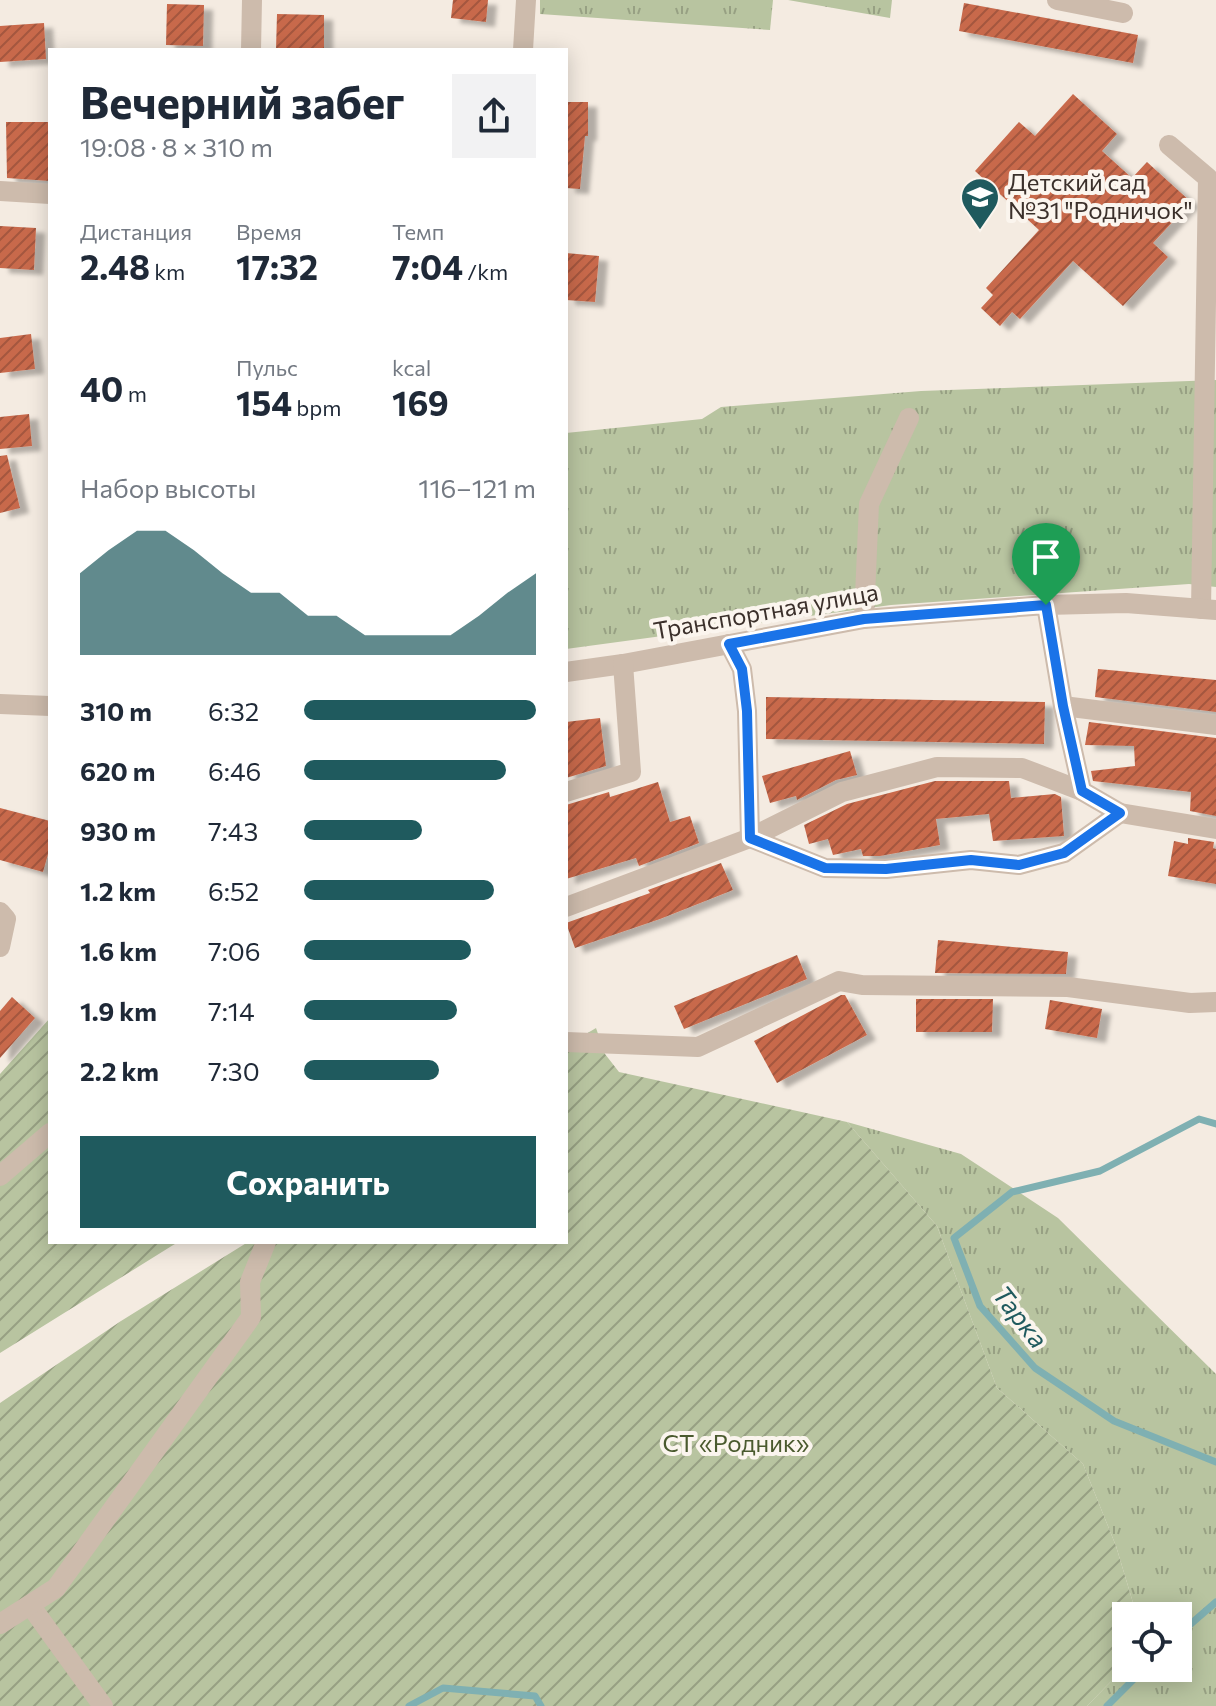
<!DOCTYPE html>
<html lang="ru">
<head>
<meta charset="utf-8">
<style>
  body { margin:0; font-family:Commissioner,sans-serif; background:#f2f2f3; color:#1f2937; height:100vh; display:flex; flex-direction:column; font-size:30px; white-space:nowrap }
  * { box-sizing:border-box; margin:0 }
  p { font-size:26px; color:#747a83 }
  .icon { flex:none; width:44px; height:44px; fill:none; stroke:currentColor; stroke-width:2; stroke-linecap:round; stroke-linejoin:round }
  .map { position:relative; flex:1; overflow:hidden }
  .drawer { position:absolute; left:48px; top:48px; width:520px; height:1196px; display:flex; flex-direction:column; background:#fff; border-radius:0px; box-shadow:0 4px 20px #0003 }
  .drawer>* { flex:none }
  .buttons { position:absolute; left:1112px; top:1602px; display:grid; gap:16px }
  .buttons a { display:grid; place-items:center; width:80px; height:80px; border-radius:0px; background:#fff; box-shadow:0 4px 20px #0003; font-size:40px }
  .pin { position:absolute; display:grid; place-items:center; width:68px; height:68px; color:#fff; margin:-82px -34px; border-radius:50% 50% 50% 0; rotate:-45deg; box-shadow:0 0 8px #0007 }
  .pin .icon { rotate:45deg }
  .round { display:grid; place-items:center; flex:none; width:84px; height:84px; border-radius:0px; background:#f2f2f3 }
  .headline { display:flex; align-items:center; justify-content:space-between; height:136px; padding:0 32px }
  h1 { font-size:44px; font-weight:700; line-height:60px }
  .figures { display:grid; grid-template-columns:repeat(3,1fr); gap:12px; height:136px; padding:8px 32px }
  .figures div { display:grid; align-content:center }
  .figures b { font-size:34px; font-weight:700 }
  .figures small { font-size:22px; font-weight:400 }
  .figures p { font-size:22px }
  .chart { height:224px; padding:16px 32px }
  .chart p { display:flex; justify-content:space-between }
  .chart svg { width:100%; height:144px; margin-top:8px; fill:#1f5a5e; opacity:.7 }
  .primary-button { display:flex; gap:16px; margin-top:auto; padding:16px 32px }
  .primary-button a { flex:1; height:92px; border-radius:0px; background:#1f5a5e; color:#fff; font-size:32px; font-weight:700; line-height:92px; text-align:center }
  ul { padding:0 32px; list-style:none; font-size:26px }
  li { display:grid; grid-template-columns:128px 96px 1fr; align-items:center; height:60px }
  li i { height:20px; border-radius:10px; background:#1f5a5e }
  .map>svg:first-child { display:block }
  .grass { fill:url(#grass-tufts) }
  .garden { fill:url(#garden-furrows) }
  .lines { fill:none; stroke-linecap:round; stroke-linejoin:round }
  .stream { stroke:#7fb0b2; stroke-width:7 }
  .building { fill:url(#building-hatch); filter:url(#shadow) }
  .minor { stroke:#cdbbac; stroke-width:20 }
  .route-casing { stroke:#fff; stroke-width:16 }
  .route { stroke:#1a73e8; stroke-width:10 }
  .labels { text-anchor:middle; stroke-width:8; stroke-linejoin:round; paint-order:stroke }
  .poi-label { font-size:24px; fill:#3b302b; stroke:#fbf5ee; text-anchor:start }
  .street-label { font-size:24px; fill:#3b302b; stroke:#fbf5ee }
  .park-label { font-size:24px; fill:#4a5a2e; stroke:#fbf5ee }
  .water-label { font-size:26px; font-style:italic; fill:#1f5a5e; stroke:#fbf5ee }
</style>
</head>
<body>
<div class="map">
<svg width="1216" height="1706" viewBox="0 0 1216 1706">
  <defs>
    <pattern id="grass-tufts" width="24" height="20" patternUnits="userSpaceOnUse" patternTransform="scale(2)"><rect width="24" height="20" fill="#b8c4a0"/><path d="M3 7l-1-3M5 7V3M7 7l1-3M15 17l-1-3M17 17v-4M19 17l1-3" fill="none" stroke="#97a083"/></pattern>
    <pattern id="garden-furrows" width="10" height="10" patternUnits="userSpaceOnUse" patternTransform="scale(2)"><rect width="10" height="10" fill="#b8c4a0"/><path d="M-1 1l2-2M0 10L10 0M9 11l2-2" fill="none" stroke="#97a083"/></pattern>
    <pattern id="building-hatch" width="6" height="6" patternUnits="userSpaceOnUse" patternTransform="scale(2)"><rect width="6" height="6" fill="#c8694b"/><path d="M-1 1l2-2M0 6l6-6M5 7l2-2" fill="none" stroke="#a4573f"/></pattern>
    <filter id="shadow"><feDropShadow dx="9" dy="5" stdDeviation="2" flood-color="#0004"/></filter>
  </defs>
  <rect width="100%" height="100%" fill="#f4ebe1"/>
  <g class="grass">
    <polygon points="540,0 773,0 770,30 540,14"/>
    <polygon points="788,0 892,0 890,18"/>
    <polygon points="1216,380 1216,587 1189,584 891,605 566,649 566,433 702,419 721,407 921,391"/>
    <polygon points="847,1122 961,1154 1058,1218 1216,1374 1216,1706 1087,1706 1126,1666 1126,1668 1178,1668 1178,1616 1137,1616 1116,1546 1083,1464 997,1388 937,1226"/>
  </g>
  <g class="garden">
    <polygon points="50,1018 50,1242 178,1242 0,1353 0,1074"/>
    <polygon points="596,1028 605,1054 619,1072 847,1122 937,1226 997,1388 1083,1464 1116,1546 1137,1616 1126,1616 1126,1666 1087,1706 0,1706 0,1403 121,1321 248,1242 566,1242 566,1046"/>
  </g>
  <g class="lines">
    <g class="stream">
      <polyline points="1216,1124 1199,1119 1100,1171 1012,1192 954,1238 980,1306 1035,1368 1114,1421 1216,1462"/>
      <polyline points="1178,1635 1216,1602"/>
      <polyline points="409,1706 443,1688 535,1696 541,1706"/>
      <polyline points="1107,1706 1145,1668"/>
    </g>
  </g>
  <g class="building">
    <polygon points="453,0 488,0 486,22 451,18"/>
    <polygon points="964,3 1138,35 1133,63 959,31"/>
    <polygon points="167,4 204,5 203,46 166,45"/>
    <polygon points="277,14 324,15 324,50 276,50"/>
    <polygon points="44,23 46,59 0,62 0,26"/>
    <polygon points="1073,94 1117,134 1102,151 1132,178 1147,162 1191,202 1153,243 1168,257 1123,306 1073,261 1020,319 1012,312 1000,326 981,308 993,295 986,288 1039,230 975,171 1019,122 1035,136"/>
    <polygon points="566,102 588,102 588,136 585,136 580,189 566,188"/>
    <polygon points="6,122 50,122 50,181 7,178"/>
    <polygon points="0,226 36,228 34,270 0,268"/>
    <polygon points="566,253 599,256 595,302 566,300"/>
    <polygon points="31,334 35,369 0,373 0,338"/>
    <polygon points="29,414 32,446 0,449 0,417"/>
    <polygon points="7,455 20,508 0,513 0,456"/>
    <polygon points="1098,669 1216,680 1216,712 1095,697"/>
    <polygon points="766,697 1045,702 1044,744 766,739"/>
    <polygon points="600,718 606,766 566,778 566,722"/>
    <polygon points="1089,722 1216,738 1216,816 1190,811 1191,792 1093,781 1091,771 1135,766 1134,746 1085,745"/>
    <polygon points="850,751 857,775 836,780 797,800 796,796 770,803 762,776"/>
    <polygon points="935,781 1009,781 1011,798 1055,794 1061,797 1064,836 993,841 989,814 936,819 940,845 880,856 863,856 861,849 833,855 828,839 809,844 804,825 847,804"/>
    <polygon points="658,782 670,822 690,816 699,843 639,866 636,858 566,879 566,805 609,792 610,797"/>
    <polygon points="0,808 50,821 50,847 43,872 0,860"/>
    <polygon points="1188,838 1214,842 1213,848 1216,849 1216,884 1168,876 1174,841 1188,844"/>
    <polygon points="721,863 733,890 660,919 575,948 566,923 650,893 648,890"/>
    <polygon points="938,940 1068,952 1066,974 935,973"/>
    <polygon points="797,955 807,979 684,1029 674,1006"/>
    <polygon points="841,995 845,995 867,1035 777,1083 754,1041"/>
    <polygon points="12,997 35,1018 0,1058 0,1011"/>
    <polygon points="916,999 993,999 992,1032 916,1032"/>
    <polygon points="1050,1000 1102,1009 1097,1038 1045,1029"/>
  </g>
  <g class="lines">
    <g class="minor">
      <polyline points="1057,0 1123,13"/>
      <polyline points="251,50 252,0"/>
      <polyline points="523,50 526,0"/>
      <polyline points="1169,145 1208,178 1201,609"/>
      <polyline points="0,191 50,194"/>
      <polyline points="864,619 869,504 909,418"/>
      <polyline points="729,644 742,669 747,711 750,838 825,868 886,869 971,860 1019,865 1064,853 1120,813 1082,791 1063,706 1046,605"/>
      <polyline points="566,672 623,664 864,619 1046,605 1126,603 1216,610"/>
      <polyline points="0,704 50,706"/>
      <polyline points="1063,706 1216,725"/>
      <polyline points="566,792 631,772 623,664"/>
      <polyline points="1120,813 1216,829"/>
      <polyline points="566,907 750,838 842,792 937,767 1022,768 1082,791"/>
      <polyline points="0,912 6,919 0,947"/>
      <polyline points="566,1042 698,1047 839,981 862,985 1068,987 1190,1003 1216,1002"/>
      <polyline points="0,1176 50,1133"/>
      <polyline points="30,1605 103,1706"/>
      <polyline points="0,1624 56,1588 251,1317 250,1282 266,1242"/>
    </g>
  </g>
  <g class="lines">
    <g class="route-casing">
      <polygon id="route" points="1046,605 1063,706 1082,791 1120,813 1064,853 1019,865 971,860 886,869 825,868 750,838 747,711 742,669 729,644 864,619"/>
    </g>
    <use href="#route" class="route"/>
  </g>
  <defs>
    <g id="school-pin" transform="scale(2)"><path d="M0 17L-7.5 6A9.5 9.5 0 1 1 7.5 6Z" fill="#1f5a5e" stroke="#fbf5ee"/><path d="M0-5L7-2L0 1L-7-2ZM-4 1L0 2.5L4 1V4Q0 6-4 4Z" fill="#fff"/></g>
  </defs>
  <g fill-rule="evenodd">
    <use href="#school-pin" x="980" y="197"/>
  </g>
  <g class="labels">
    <g class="poi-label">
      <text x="1008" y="191">Детский сад<tspan x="1008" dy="28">№31 "Родничок"</tspan></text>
    </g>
    <g class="street-label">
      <text transform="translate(766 612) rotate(-10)" y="8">Транспортная улица</text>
    </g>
    <g class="park-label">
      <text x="736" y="1452">СТ «Родник»</text>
    </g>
    <g class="water-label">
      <text transform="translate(1020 1317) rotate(52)" y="9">Тарка</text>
    </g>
  </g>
</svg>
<div class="buttons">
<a><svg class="icon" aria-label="locate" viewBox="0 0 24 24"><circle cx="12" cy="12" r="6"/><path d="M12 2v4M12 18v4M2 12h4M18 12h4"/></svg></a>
</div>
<div class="pin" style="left:1046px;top:605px;background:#1e9e55"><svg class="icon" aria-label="arrive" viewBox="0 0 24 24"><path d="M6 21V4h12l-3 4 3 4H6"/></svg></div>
<section class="drawer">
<div class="headline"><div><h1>Вечерний забег</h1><p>19:08 · 8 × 310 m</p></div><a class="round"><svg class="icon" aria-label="share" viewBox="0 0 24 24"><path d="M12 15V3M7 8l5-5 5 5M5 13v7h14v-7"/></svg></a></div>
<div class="figures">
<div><p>Дистанция</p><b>2.48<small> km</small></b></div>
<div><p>Время</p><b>17:32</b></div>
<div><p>Темп</p><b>7:04<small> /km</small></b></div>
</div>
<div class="figures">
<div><b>40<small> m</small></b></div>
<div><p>Пульс</p><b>154<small> bpm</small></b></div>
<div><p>kcal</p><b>169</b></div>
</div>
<div class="chart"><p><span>Набор высоты</span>116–121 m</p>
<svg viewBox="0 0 160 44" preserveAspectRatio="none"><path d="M0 44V19L10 12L20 6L30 6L40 12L50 19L60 25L70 25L80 32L90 32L100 38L110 38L120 38L130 38L140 32L150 25L160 19V44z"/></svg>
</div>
<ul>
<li><b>310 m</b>6:32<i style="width:100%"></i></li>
<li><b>620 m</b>6:46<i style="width:87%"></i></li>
<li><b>930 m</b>7:43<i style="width:51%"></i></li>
<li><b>1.2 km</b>6:52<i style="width:82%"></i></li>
<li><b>1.6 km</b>7:06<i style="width:72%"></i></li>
<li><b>1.9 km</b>7:14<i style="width:66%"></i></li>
<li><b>2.2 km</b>7:30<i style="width:58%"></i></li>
</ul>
<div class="primary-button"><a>Сохранить</a></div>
</section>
</div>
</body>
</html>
